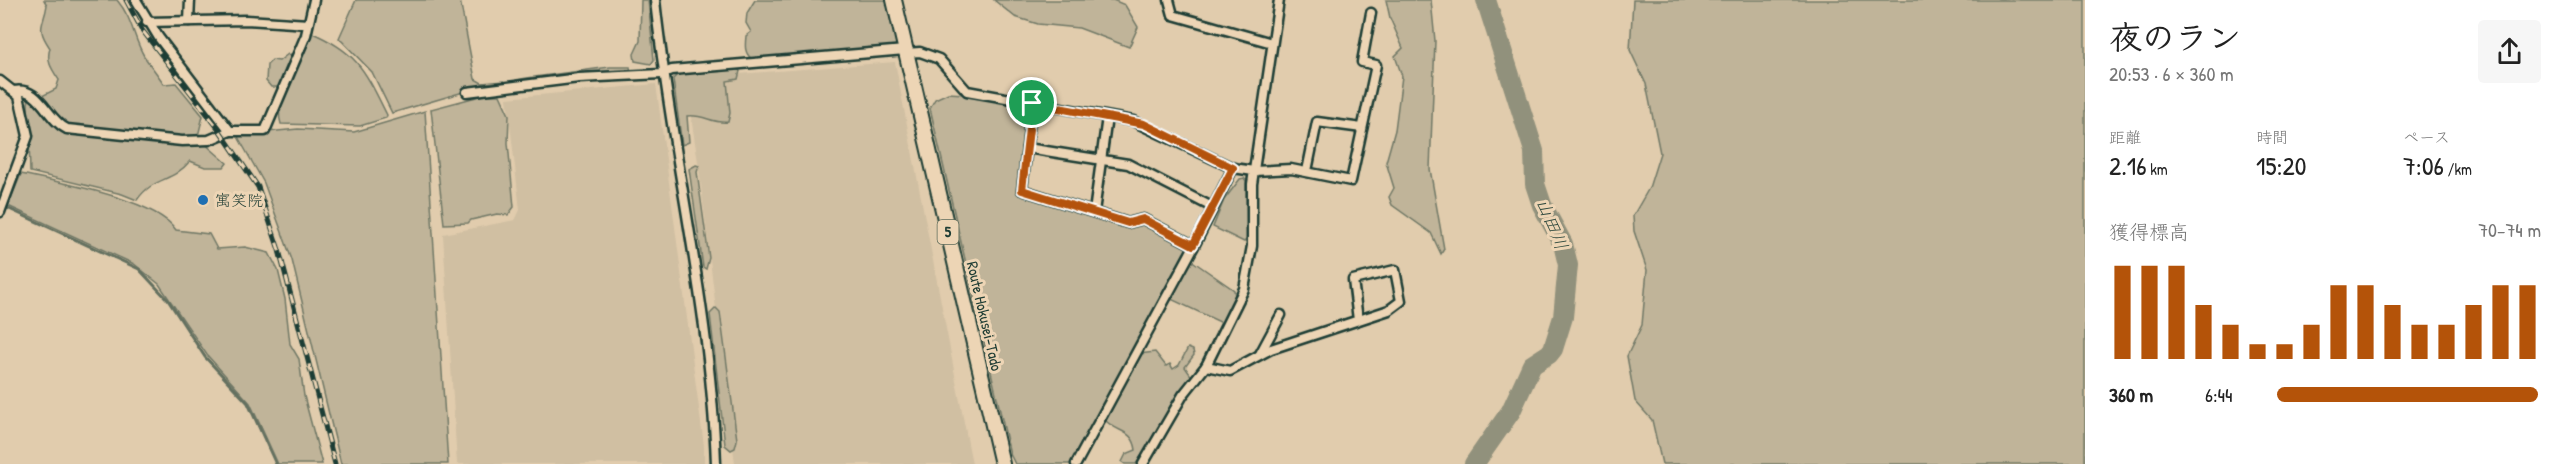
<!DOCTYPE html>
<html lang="ja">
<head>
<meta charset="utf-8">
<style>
  body { margin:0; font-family:"Patrick Hand","Klee One",sans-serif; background:#f6f6f6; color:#222; height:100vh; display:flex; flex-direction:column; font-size:22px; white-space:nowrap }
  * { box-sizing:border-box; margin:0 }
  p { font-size:20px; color:#767676 }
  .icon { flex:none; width:33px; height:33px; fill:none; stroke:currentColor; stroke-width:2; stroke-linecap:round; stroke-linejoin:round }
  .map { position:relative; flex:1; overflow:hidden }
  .side { display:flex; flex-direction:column; background:#fff; width:480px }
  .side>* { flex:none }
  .pin { position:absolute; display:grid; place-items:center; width:51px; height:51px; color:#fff; margin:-26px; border:3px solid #fff; border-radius:50%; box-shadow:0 2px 6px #0007 }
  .round { display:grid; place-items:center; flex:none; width:63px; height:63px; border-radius:6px; background:#f6f6f6 }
  .overview { display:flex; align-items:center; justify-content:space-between; height:102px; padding:0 24px }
  h1 { font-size:33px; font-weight:600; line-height:45px }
  .metrics { display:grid; grid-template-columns:repeat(3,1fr); gap:9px; height:102px; padding:6px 24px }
  .metrics div { display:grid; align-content:center }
  .metrics b { font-size:26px; font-weight:600 }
  .metrics small { font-size:16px; font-weight:400 }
  .metrics p { font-size:16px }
  .chart { height:168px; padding:12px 24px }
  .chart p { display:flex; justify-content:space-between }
  .chart svg { width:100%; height:108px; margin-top:6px; stroke:#b45309; stroke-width:6 }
  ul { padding:0 24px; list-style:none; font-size:20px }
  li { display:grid; grid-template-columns:96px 72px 1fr; align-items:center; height:45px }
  li i { height:15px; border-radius:8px; background:#b45309 }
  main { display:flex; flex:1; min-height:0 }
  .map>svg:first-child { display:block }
  .built { fill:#d0bfa2 }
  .green { fill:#c0b499; stroke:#707866; stroke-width:1.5 }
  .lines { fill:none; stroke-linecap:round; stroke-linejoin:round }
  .stream { stroke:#636f5f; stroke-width:3 }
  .river { stroke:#91917b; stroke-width:20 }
  .minor-casing { stroke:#1f3d34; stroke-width:13 }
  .primary-casing { stroke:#1f3d34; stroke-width:18 }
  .minor { stroke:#edd5b5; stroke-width:8 }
  .primary { stroke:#edd5b5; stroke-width:14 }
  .rail-casing { stroke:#1f3d34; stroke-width:5 }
  .rail { stroke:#edd5b5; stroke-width:3; stroke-dasharray:9; stroke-linecap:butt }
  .route-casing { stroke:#fff; stroke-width:12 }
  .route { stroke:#b45309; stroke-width:8 }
  .poi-dot { fill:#1f6fb2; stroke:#edd5b5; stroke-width:2 }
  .labels { text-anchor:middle; stroke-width:6; stroke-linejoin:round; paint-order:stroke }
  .shield { fill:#edd5b5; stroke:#5d6b5b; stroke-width:1.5 }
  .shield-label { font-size:15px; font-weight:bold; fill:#1f3d34 }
  .poi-label { font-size:16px; fill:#1f3d34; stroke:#edd5b5; text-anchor:start }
  .street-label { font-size:16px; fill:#1f3d34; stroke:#edd5b5 }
  .water-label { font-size:18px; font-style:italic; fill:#304a3f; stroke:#edd5b5 }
</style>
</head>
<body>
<main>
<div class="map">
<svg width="2085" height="464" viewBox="0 0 2085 464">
  <rect width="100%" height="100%" fill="#e1ccad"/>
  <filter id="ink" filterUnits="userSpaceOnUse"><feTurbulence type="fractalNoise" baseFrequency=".0167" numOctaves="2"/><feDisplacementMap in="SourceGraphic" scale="12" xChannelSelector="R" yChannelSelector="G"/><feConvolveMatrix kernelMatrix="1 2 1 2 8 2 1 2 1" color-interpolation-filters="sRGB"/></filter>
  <g filter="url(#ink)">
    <g class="built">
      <polygon points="895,62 972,464 735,464 698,162 685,78"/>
      <polygon points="656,84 704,446 704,464 457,464 443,234 515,220 520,210 507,98"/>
    </g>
    <g class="green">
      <path d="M 44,0 L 117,0 C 133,19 133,37 144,56 C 150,65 158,75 164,84 L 176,83 L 203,116 L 198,136 L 193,139 L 68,127 L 58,122 L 40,97 L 56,89 L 59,80 C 51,68 46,61 50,48 C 35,26 44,26 47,5 Z"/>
      <polygon points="356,0 460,0 475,79 482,83 503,81 502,85 470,90 392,113 372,72 339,38"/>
      <polygon points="641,0 648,0 654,60 651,64 635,61 634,54 640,41"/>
      <path d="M 755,0 L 886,0 L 898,46 L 752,59 C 744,53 745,45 746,36 L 751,32 L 746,23 L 747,13 Z"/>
      <polygon points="994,0 1113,0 1125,5 1138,27 1129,47 1079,28 1038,24 1015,17"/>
      <polygon points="1386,0 1431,0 1435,41 1430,169 1444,249 1441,254 1431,233 1392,205 1389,197 1394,188 1386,162 1395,130 1402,76 1395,56 1403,48 1390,18"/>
      <polygon points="1633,0 2085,0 2085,464 1662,464 1652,420 1635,401 1627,356 1642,325 1647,270 1634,231 1633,216 1649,188 1660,153 1646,84 1630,50"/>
      <path d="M 310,32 C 358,52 365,71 387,115 L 386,118 L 360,126 L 281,124 C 272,100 304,58 310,32 Z"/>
      <polygon points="288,54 291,58 278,87 271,87 266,81 267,65 272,60 279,61"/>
      <polygon points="610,67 630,67 631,72 580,74 516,83 516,80 527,78"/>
      <path d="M 736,68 L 740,71 L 738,79 L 727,81 L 730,113 L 728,122 C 712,124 704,114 687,116 L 689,142 L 682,145 L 673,79 L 679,73 Z"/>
      <polygon points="948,93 964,94 1025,106 1028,110 1019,192 1144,223 1190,247 1072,464 1015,464 1010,454 930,108 935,99"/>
      <polygon points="484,95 500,95 509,115 508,143 514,207 508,215 497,214 471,220 468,223 444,224 431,109"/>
      <path d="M 34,98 L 53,124 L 64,131 L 204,143 L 227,163 L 224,167 L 205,167 L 190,161 C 171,184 155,175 137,200 L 122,194 L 30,172 L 28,103 L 29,99 Z"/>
      <polygon points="425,111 448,464 341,464 292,260 264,183 237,135 298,129 354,132"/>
      <polygon points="696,165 699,166 697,172 709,258 706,269 703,267 689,169"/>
      <path d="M 21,174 C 58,182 155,199 176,230 L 209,234 L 217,249 L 245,247 L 269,253 L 278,270 L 285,299 L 290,344 L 299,359 L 304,396 L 322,464 L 278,464 L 250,403 L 207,355 L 159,284 L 134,264 L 8,206 Z"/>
      <polygon points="1244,178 1246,181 1247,239 1244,242 1213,227 1224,200 1240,179"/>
      <polygon points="1191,260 1234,290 1235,296 1222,323 1171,299"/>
      <polygon points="716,308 720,312 737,440 735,448 731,450 725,445 710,314"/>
      <path d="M 1188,348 L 1193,350 L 1194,355 L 1185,367 L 1192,377 L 1180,391 L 1165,422 L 1136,464 L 1125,464 L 1122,462 L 1126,454 L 1136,450 C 1133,429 1117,433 1105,420 L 1139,354 L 1155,352 L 1166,366 L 1170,364 L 1173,369 L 1179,365 Z"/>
    </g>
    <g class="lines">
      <polyline class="stream" points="5,207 139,269 168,300 205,357 248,403 276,464"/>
      <polyline class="river" points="1474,464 1511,411 1532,365 1549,354 1553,349 1563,317 1568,265 1563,244 1542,205 1535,184 1534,151 1486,0"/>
      <g class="minor-casing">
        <g id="minor">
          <polyline points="136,0 159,38 230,131"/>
          <path d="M 655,0 C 671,155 711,307 716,464"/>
          <polyline points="1169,0 1173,15 1272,43"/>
          <polyline points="189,21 190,0"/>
          <polyline points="147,22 246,20 308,24"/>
          <polyline points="906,53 920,52 939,59 967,91 1133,121 1233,168"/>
          <polyline points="0,81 19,96 28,136 0,212"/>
          <path d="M 14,91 C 40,86 47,120 67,129 L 182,141 L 209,140 L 230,131 L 265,131 L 306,35 L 314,0"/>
          <polyline points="467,92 579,78 662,74 672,70 905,50"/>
          <polyline points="1032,103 1022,190 1128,223 1143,219 1193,245"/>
          <polyline points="1027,148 1128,164 1212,207"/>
          <polyline points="1307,171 1317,122 1362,128"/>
          <polyline points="1094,212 1107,117"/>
          <polyline points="1260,354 1281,315"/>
          <polyline points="1206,366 1230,371 1271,349 1389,310 1401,301 1395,270 1353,280 1358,320"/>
          <polyline points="1076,464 1193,248 1233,168 1254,171 1291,169 1351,181 1376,65 1362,62 1371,13"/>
          <polyline points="1143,464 1183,395 1206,366 1244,289 1252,246 1252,184 1279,0"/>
        </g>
      </g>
      <g class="primary-casing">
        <polyline id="primary" points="894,0 1002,464"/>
      </g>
      <use href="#minor" class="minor"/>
      <use href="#primary" class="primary"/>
      <g class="rail-casing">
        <polyline id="rail" points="126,0 142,30 218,128 258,187 279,250 335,464"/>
      </g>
      <use href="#rail" class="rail"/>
    </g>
  </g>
  <g class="lines" filter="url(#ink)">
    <g class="route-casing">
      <polygon id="route" points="1032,103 1144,124 1233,168 1193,245 1143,219 1128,223 1022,190"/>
    </g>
    <use href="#route" class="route"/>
  </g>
  <circle class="poi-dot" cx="203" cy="200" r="6"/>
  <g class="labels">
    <rect class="shield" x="937.5" y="220" width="21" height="24" rx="4.5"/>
    <g class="shield-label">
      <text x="948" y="237">5</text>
    </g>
    <g class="poi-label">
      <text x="215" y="206">寓笑院</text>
    </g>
    <g class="street-label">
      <text transform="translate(985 316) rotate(77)" y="6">Route Hokusei-Tado</text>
    </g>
    <g class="water-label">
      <text transform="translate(1552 224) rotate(67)" y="6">山田川</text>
    </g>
  </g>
</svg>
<div class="pin" style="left:1032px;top:103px;background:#1e9e55"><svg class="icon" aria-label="arrive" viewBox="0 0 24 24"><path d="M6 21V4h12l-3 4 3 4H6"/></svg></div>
</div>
<section class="side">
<div class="overview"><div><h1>夜のラン</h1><p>20:53 · 6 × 360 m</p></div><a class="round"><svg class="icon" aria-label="share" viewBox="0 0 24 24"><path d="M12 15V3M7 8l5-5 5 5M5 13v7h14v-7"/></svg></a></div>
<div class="metrics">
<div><p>距離</p><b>2.16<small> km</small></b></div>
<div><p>時間</p><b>15:20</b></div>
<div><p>ペース</p><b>7:06<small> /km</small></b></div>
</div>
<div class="chart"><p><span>獲得標高</span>70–74 m</p>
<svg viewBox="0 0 160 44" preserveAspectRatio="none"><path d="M5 44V6M15 44V6M25 44V6M35 44V22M45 44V30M55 44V38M65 44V38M75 44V30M85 44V14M95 44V14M105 44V22M115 44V30M125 44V30M135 44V22M145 44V14M155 44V14"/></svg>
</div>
<ul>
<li><b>360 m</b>6:44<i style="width:99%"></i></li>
</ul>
</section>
</main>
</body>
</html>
